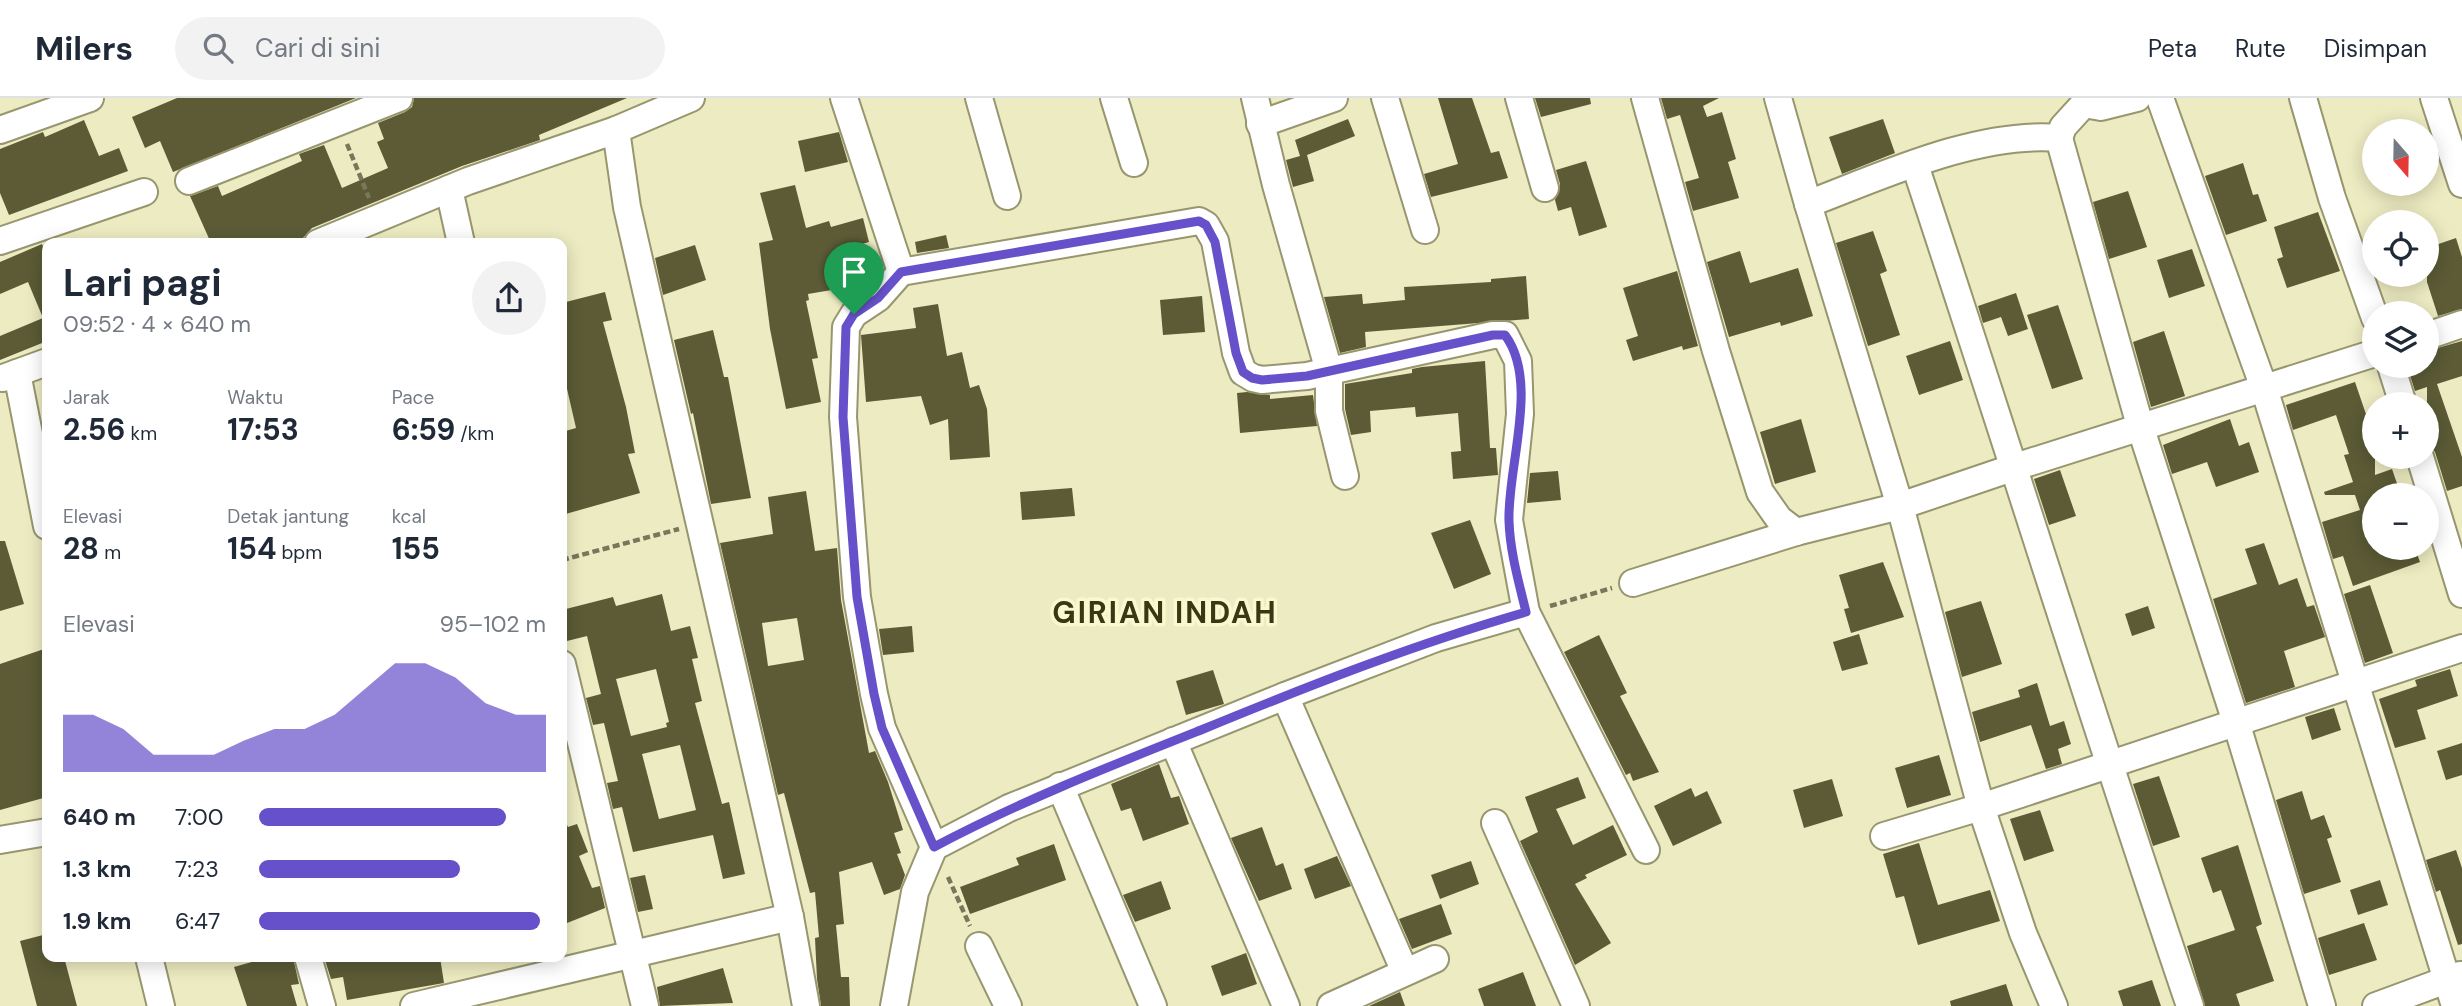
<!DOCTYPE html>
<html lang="id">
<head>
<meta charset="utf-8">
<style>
  body { margin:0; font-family:"DM Sans",sans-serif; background:#f2f2f3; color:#1f2937; height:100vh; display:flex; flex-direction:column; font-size:26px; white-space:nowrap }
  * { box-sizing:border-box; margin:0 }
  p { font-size:23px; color:#747a83 }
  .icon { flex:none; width:38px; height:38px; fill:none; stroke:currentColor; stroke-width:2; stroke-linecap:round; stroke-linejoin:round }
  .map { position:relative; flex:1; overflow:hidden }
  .sheet { position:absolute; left:42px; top:140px; width:525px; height:724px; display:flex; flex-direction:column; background:#fff; border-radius:14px; box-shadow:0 4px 18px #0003 }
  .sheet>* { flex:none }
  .needle { width:46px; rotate:160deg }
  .tools { position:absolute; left:2362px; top:21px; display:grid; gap:14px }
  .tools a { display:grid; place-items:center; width:77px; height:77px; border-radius:50%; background:#fff; box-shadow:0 4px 18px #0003; font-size:35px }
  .pin { position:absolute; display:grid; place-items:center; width:60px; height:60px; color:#fff; margin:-72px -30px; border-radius:50% 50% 50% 0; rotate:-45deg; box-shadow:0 0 7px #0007 }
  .pin .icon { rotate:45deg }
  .round { display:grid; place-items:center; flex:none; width:74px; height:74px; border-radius:37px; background:#f2f2f3 }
  .overview { display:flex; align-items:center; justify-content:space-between; height:119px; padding:0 21px }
  h1 { font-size:38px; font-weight:700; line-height:52px }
  .stats { display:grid; grid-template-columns:repeat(3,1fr); gap:10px; height:119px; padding:7px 21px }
  .stats div { display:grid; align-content:center }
  .stats b { font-size:30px; font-weight:700 }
  .stats small { font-size:19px; font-weight:400 }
  .stats p { font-size:19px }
  .chart { height:196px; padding:14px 21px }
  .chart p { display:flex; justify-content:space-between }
  .chart svg { width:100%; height:126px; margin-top:7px; fill:#6651ca; opacity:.7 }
  ul { padding:0 21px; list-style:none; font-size:23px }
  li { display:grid; grid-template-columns:112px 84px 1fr; align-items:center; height:52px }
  li i { height:18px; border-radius:9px; background:#6651ca }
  header { display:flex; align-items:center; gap:42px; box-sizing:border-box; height:98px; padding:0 35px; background:#fff; border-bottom:2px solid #e0e1e3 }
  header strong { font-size:33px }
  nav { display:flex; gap:38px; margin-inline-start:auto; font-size:24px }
  .search { width:490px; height:63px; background:#f2f2f3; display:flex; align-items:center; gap:18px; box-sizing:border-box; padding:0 24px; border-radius:38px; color:#747a83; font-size:26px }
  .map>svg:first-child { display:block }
  .building { fill:#5c5b36; fill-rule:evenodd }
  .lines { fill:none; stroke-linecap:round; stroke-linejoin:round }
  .minor-casing { stroke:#97966f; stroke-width:30 }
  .path { stroke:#77775c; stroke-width:4.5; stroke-dasharray:7 3.5; stroke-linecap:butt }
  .minor { stroke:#fff; stroke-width:26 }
  .route-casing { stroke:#fff; stroke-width:14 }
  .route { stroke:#6651ca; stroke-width:9 }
  .labels { text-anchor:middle; stroke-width:7; stroke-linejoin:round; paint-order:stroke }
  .district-label { font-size:30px; font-weight:bold; letter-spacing:2px; fill:#3a3814; stroke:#f9f8ce }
</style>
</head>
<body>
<header>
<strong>Milers</strong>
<div class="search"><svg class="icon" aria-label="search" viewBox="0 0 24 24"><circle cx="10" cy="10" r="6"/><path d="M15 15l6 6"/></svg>Cari di sini</div>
<nav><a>Peta</a><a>Rute</a><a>Disimpan</a></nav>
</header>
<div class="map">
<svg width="2462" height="908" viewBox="0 0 2462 908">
  <rect width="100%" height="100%" fill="#ecebc1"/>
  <g class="building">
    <polygon points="177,0 356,0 173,74 160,43 145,50 132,19"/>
    <polygon points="414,0 627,0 539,37 540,42 462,68 312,130 303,140 291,145 211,145 190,98 218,88 222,98 302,63 299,56 324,47 342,90 388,70 377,44 384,41 378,25 405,14 412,9"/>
    <polygon points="1438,0 1472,0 1491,55 1499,53 1508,80 1431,99 1424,76 1458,66"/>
    <polygon points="1535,0 1590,0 1591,6 1541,19"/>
    <polygon points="1661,0 1719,0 1703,8 1707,19 1722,14 1736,61 1728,64 1739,100 1693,113 1685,84 1699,80 1680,17 1667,21"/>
    <polygon points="1348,21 1355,38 1307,57 1314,83 1293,89 1286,62 1300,58 1295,42"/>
    <polygon points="1883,21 1895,55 1842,76 1829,39"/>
    <polygon points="84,22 99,58 119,50 128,73 9,117 0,95 0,51 43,34 45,39"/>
    <polygon points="839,34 848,64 805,74 798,43"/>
    <polygon points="1586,63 1607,129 1579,138 1571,109 1558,113 1555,102 1560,86 1556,72"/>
    <polygon points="2243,65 2253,97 2258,96 2267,123 2226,137 2205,78"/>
    <polygon points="795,87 806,130 829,123 831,129 863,120 869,144 848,150 855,188 808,196 809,202 806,203 818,260 812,261 821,304 786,311 770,231 759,145 773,142 760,95"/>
    <polygon points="2128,93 2147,149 2109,161 2093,104"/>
    <polygon points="2318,114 2340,173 2287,190 2277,161 2283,159 2274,129"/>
    <polygon points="1873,133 1887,173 1880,176 1900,237 1868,248 1836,145"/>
    <polygon points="946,137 949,150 917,155 915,144"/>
    <polygon points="2456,140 2462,159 2462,211 2438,218 2427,184 2427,150"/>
    <polygon points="42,146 47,159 47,243 0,262 0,238 43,220 28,184 0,196 0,164"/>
    <polygon points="695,147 706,182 663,197 655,160"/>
    <polygon points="2192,151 2205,188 2169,200 2157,162"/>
    <polygon points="1740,153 1750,185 1798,170 1813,218 1781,228 1780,224 1729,239 1707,164"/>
    <polygon points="1677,173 1698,248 1683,252 1682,248 1633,263 1626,242 1638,238 1623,190"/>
    <polygon points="1526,178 1529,221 1365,234 1366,249 1340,255 1324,199 1362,196 1363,206 1405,202 1404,189 1491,184 1491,181"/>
    <polygon points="605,194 612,222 603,224 626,309 635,355 628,356 640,395 562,417 562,334 576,330 562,269 562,205"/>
    <polygon points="2016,195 2028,231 2008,238 2001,219 1983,225 1978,208"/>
    <polygon points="1202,198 1205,234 1163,237 1160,202"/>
    <polygon points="938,206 947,258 962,254 970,290 979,287 987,311 990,359 950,362 948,321 930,327 921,298 866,304 861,237 916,230 913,210"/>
    <polygon points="2058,207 2083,281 2052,291 2027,217"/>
    <polygon points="713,232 724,279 728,279 751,400 711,406 693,315 691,316 674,242"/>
    <polygon points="2164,233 2185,298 2151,309 2133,244"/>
    <polygon points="1950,243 1963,282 1919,297 1906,258"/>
    <polygon points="2462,243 2462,278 2437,286 2462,359 2462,388 2447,393 2435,354 2427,346 2427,289 2415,293 2407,268 2427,268 2427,253"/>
    <polygon points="1485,263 1490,350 1496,350 1498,377 1453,381 1451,354 1461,353 1458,315 1416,319 1415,309 1370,313 1371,334 1351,337 1345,311 1345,286 1412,275 1412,271 1422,269"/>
    <polygon points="2355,284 2369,325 2375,323 2375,377 2392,371 2401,397 2375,397 2375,450 2415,450 2420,464 2353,488 2343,458 2333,461 2322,424 2360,412 2355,397 2325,397 2324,394 2353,384 2344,357 2349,356 2336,317 2293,332 2286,307"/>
    <polygon points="1247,294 1270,297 1270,301 1313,297 1317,328 1240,335 1237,295"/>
    <polygon points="1801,321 1816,374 1775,386 1760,334"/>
    <polygon points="2230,321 2239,348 2249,344 2259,374 2216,389 2207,364 2172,376 2163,347"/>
    <polygon points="2060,372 2076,418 2049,427 2034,381"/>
    <polygon points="1558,373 1561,402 1527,405 1530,375"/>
    <polygon points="1072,390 1075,418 1022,422 1020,394"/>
    <path d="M 806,393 L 815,453 L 837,450 L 841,502 L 869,655 L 875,653 L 888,684 L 903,732 L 894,735 L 901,755 L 897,756 L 905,777 L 900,791 L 884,797 L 872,764 L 839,774 L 844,826 L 836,827 L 841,879 L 849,879 L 850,908 L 821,908 L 817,881 L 815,840 L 819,839 L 815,794 L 810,795 L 784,695 L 778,697 L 720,445 L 773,436 L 768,399 ZM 797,520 L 804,562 L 768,568 L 762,525 Z"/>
    <polygon points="1470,422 1491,476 1454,491 1431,435"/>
    <polygon points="0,443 5,443 24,506 0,513"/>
    <polygon points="2264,445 2279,487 2297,480 2307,509 2314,507 2325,539 2284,553 2295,589 2246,605 2213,501 2257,486 2245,451"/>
    <polygon points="1883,464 1904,519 1851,535 1844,511 1849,510 1839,477"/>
    <polygon points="2370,487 2393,555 2365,565 2344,496"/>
    <path d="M 662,496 L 671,533 L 690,528 L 698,560 L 692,561 L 702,603 L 695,605 L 722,706 L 729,704 L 745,776 L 723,781 L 713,737 L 633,754 L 622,709 L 613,711 L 607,685 L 618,683 L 604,625 L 593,627 L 586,600 L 601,596 L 587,538 L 567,543 L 562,512 L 613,499 L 616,508 ZM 656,571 L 669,624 L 666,625 L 667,629 L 631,638 L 616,581 ZM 680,647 L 696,712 L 659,721 L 642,656 Z"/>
    <polygon points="1981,503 2002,566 1962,579 1945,514"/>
    <polygon points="2148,508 2155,530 2132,538 2125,516"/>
    <polygon points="912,528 914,554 883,557 879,531"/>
    <polygon points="1859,536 1868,566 1842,573 1833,544"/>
    <polygon points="1599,537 1627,595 1620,598 1659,674 1633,683 1630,675 1626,677 1564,554"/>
    <polygon points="47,550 47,699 0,712 0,566"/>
    <polygon points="2450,571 2458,598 2417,612 2426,641 2395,650 2379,601 2417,588 2415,582"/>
    <polygon points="1213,572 1224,606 1186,617 1176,583"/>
    <polygon points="2037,585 2050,628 2064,623 2071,646 2058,651 2062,666 2046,671 2031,627 1980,644 1972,614 2020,599 2018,592"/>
    <polygon points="2334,610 2341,632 2312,642 2305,619"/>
    <polygon points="2462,645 2462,677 2446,682 2437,653"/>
    <polygon points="1939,657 1951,697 1907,710 1895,670"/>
    <polygon points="1159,666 1171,700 1179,698 1189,726 1143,743 1131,710 1121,713 1111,686"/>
    <polygon points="2159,678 2180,739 2153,748 2133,686"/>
    <polygon points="1578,679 1586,700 1556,711 1573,747 1613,727 1627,757 1585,777 1587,780 1575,786 1611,845 1575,867 1520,743 1538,734 1525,699"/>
    <polygon points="1832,681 1843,718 1804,730 1793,692"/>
    <polygon points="1691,690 1695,699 1707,693 1722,725 1673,748 1654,708"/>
    <polygon points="2302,693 2311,722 2324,717 2332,739 2327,741 2341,784 2304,796 2276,702"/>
    <polygon points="2040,712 2054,753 2024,763 2010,721"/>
    <polygon points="562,717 568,729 577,726 588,754 579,758 592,790 600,788 605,810 562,827"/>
    <polygon points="1262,729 1276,768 1283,765 1292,791 1259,803 1231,740"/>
    <polygon points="1919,745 1938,807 1990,792 2000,823 1918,847 1904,798 1896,800 1883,756"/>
    <polygon points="1054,746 1066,782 970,816 960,789 1019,767 1016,760"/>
    <polygon points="2238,747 2262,826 2256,829 2274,883 2236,896 2240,908 2205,908 2187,848 2235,832 2221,792 2213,795 2201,760"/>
    <polygon points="2456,752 2462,770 2462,846 2458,847 2440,792 2436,794 2426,762"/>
    <polygon points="1337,758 1351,788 1315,801 1304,771"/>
    <polygon points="1471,763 1479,786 1440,801 1431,777"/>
    <polygon points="645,777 653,811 638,814 630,780"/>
    <polygon points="2380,782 2388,807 2358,817 2350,792"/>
    <polygon points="1161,783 1171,811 1135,824 1123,797"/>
    <polygon points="1441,806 1452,836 1412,851 1399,821"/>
    <polygon points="2364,825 2377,862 2329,877 2318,840"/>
    <polygon points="47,836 47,859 64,859 77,908 37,908 20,843"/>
    <polygon points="1246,855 1257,886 1222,898 1211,868"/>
    <polygon points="269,859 293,859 299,886 291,887 297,908 247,908 234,869"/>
    <polygon points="324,859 440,859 444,885 347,902 343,879 331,881"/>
    <polygon points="723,870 733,905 660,908 657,889"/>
    <polygon points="1523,874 1536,908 1484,908 1478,891"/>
    <polygon points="2152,882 2161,908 2123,908 2118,893"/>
    <polygon points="2006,886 2013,908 1951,908 1950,903"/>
    <polygon points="1400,894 1405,908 1369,908"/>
  </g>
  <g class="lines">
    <g class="minor-casing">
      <g id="minor">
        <polyline points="844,0 901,174 1199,123 1206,127 1215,143 1236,255 1243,274 1253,280 1262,282 1307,278 1493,237 1505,237 1518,263 1520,316 1509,422 1526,514 1646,752"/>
        <polyline points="979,0 1007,98"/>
        <polyline points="1114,0 1134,65"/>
        <polyline points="1255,0 1276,87 1329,273 1329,313 1345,378"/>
        <polyline points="1385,0 1425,132"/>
        <polyline points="1519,0 1545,90"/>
        <polyline points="1645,0 1716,253 1760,394 1779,421 1796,434"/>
        <polyline points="1778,0 1808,106"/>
        <path d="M 2137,0 L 2101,9 L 2084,6 L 2063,29 L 2059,40 C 1978,33 1884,77 1808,106 L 1900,408 L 1981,709 L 2462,550"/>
        <polyline points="2160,0 2264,290 2455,908"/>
        <polyline points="2303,0 2332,100 2375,220"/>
        <polyline points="2434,0 2462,86"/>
        <polyline points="1260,26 1334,0"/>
        <polyline points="0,32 90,0"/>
        <polyline points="616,32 627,109 790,819 806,908"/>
        <polyline points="2059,40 2141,331 2236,624 2322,908"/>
        <path d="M 1915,67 C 2008,347 2095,629 2190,908"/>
        <polyline points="189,83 399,0"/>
        <polyline points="449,91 461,145"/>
        <polyline points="0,143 144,94"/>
        <polyline points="318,145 468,83 616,32 691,0"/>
        <polyline points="901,174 878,200 854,216 846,229 843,319 857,499 874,596 882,630 934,749"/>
        <polyline points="2427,238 2462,226"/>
        <polyline points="2391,268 2403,306"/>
        <polyline points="17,275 47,428"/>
        <polyline points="3,280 47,264"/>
        <polyline points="2420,359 2462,496"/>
        <polyline points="1633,485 1796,434 1900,408 2015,369 2375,255"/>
        <polyline points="562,566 645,908"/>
        <polyline points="1285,598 1405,874"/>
        <polyline points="1173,643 1286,908"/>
        <polyline points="1060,688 1153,908"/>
        <polyline points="1495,725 1576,908"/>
        <polyline points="1884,738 1981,709 2023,835 2054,908"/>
        <polyline points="0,742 47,734"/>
        <polyline points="979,848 1008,908"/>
        <polyline points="149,859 161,908"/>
        <polyline points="308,859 322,908"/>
        <polyline points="414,908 790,819"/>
        <polyline points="894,908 915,794 934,749 1009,710 1285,598 1436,540 1526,514"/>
        <polyline points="1331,908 1435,861"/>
        <polyline points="2376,908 2460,877"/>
      </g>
    </g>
    <g class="path">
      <polyline points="347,46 369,100"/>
      <polyline points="562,462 679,431"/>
      <polyline points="1550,508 1612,490"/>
      <polyline points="948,779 970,828"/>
    </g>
    <use href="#minor" class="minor"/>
  </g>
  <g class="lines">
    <g class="route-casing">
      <path id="route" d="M 1199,123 L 1206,127 L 1215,144 L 1236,255 L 1243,274 L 1252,280 L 1262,282 L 1307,278 L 1493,237 L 1505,237 C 1540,284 1507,369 1509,423 C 1510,454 1519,485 1526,514 C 1415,546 1308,588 1201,632 C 1110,668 1021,703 934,749 L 882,630 L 874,596 L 857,499 L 843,319 L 846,229 L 854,216 L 878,200 L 901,174 Z"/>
    </g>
    <use href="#route" class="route"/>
  </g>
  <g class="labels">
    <g class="district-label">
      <text x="1165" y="525">GIRIAN INDAH</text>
    </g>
  </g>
</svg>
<div class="tools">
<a><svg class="needle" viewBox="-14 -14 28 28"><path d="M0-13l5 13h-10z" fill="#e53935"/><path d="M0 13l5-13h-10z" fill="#747a83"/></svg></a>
<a><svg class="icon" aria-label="locate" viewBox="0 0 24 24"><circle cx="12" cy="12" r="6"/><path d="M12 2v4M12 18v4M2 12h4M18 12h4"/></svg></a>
<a><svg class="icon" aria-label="layers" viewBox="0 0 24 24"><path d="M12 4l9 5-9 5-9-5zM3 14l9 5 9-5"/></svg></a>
<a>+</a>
<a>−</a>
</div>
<div class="pin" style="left:854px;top:216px;background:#1e9e55"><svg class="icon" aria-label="arrive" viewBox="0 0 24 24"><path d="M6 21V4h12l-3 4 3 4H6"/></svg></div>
<section class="sheet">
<div class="overview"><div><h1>Lari pagi</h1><p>09:52 · 4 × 640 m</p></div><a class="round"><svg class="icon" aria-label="share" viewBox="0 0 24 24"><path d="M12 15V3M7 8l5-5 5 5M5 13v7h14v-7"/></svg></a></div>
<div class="stats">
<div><p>Jarak</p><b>2.56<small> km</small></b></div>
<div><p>Waktu</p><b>17:53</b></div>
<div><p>Pace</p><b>6:59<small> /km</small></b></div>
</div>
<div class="stats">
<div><p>Elevasi</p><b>28<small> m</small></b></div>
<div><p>Detak jantung</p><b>154<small> bpm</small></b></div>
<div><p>kcal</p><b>155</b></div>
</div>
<div class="chart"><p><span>Elevasi</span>95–102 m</p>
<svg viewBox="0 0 160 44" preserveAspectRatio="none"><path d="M0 44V24L10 24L20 29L30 38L40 38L50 38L60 33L70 29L80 29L90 24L100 15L110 6L120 6L130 11L140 20L150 24L160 24V44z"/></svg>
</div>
<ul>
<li><b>640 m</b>7:00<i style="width:86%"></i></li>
<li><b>1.3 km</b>7:23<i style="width:70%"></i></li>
<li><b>1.9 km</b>6:47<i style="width:98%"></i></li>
</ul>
</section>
</div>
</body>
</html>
